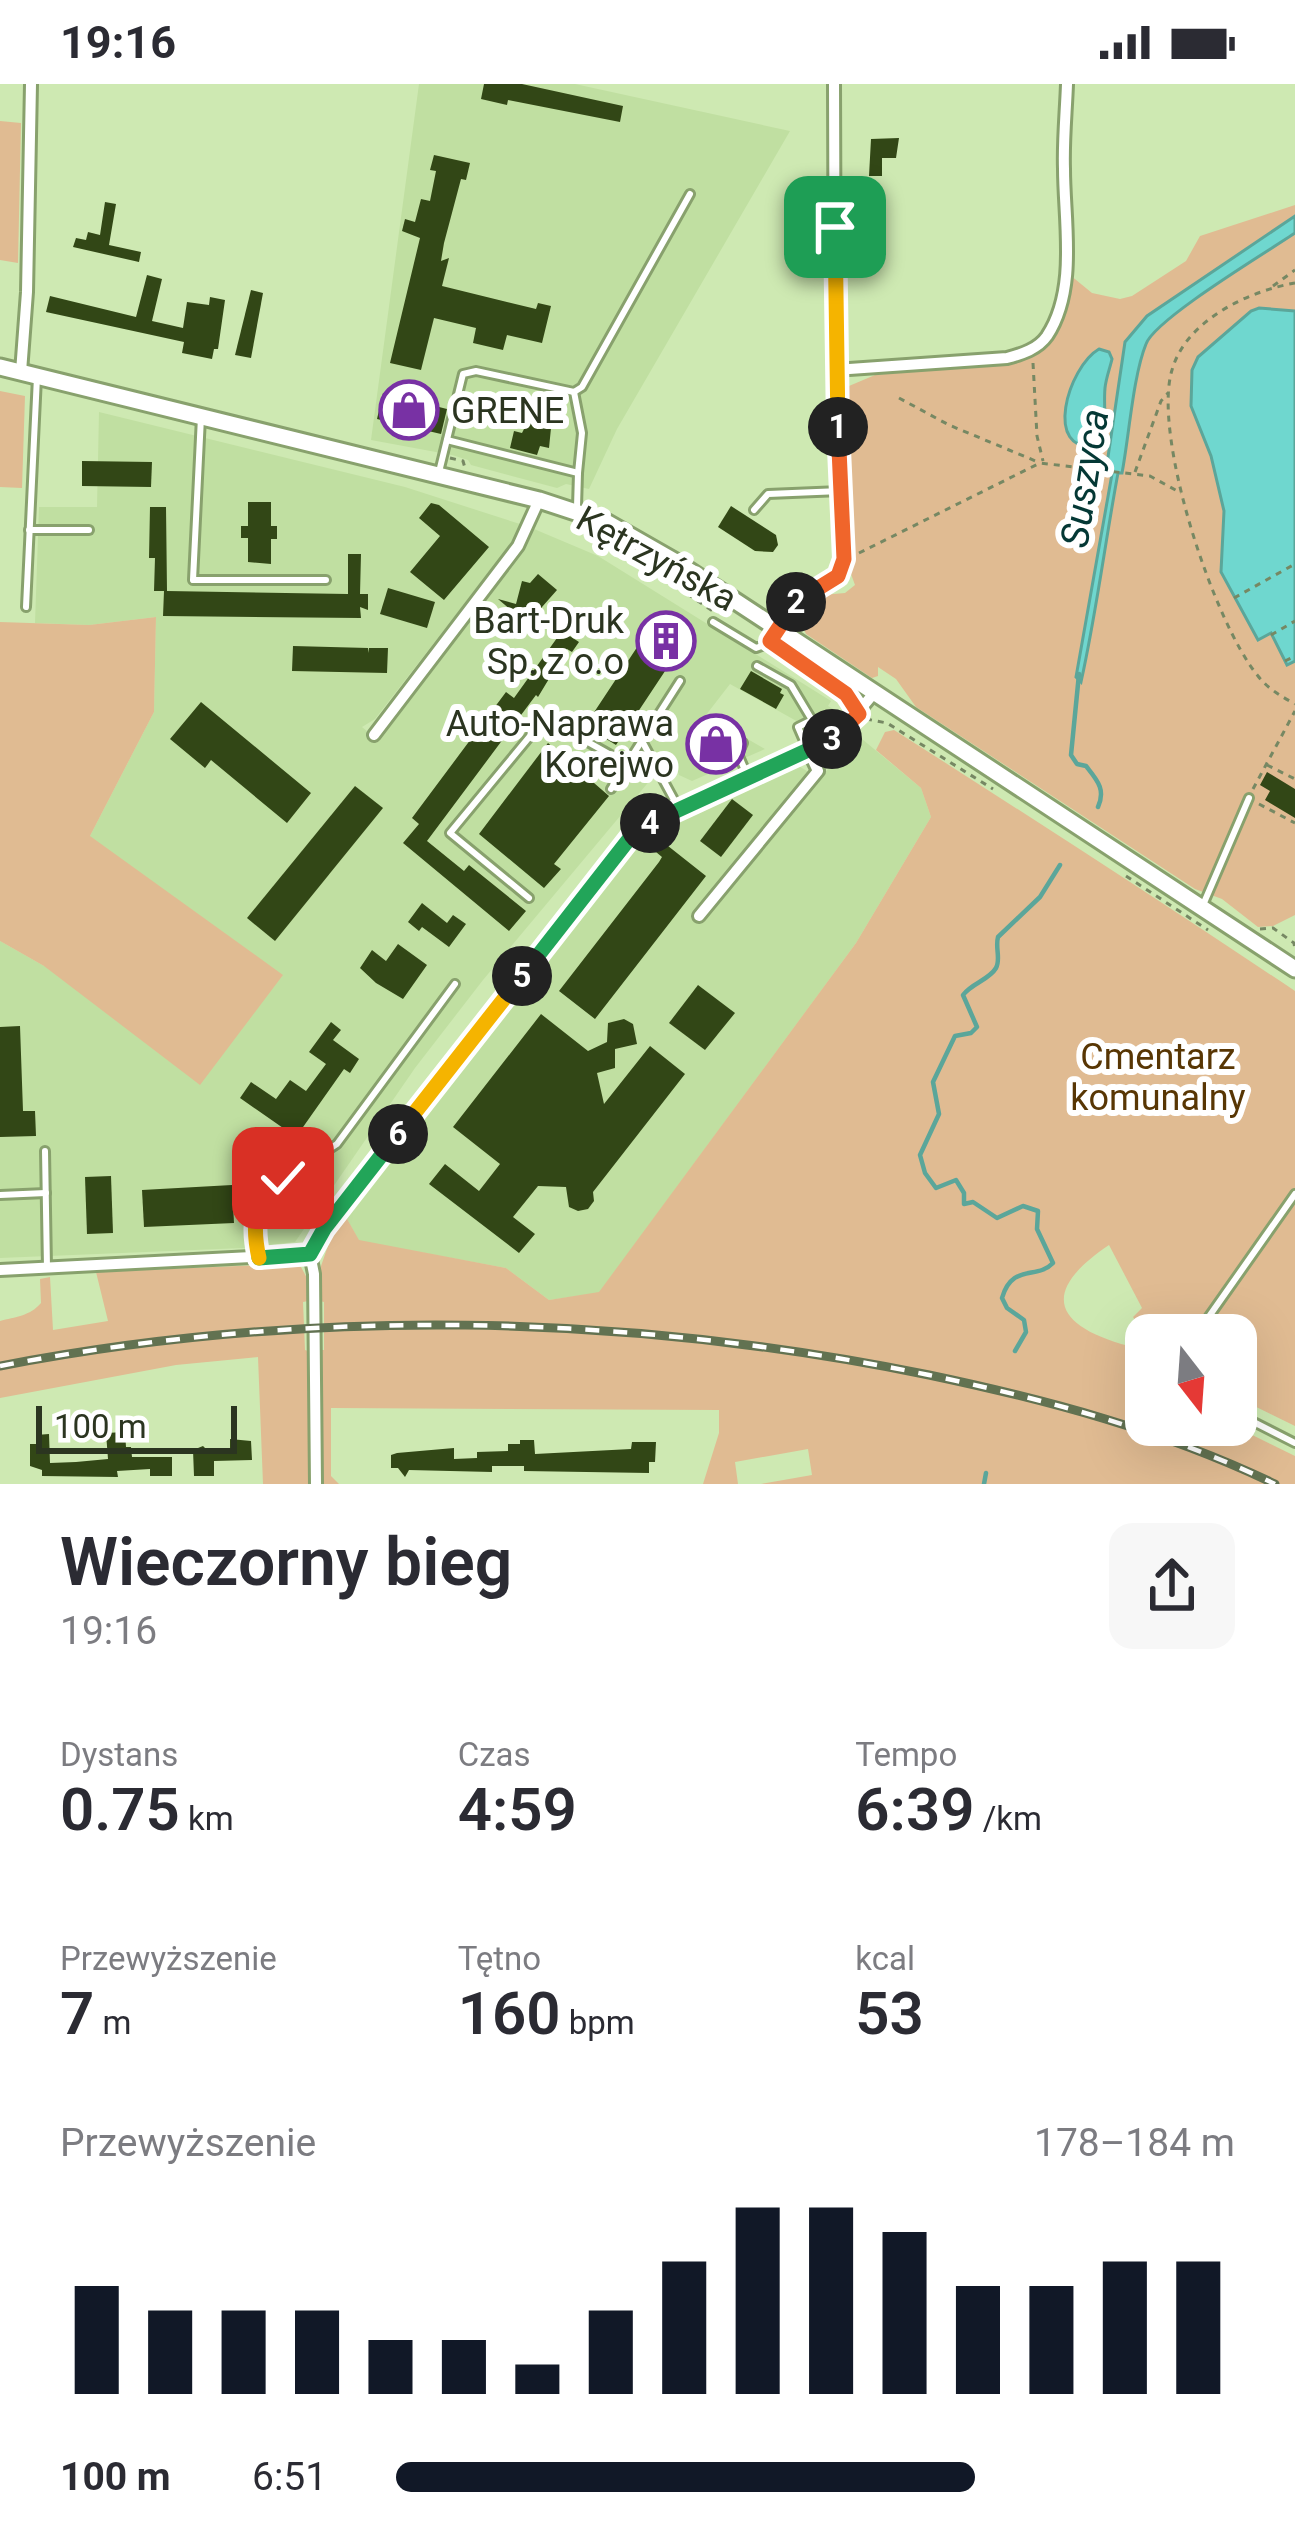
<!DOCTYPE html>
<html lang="pl">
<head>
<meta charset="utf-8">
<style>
  body { margin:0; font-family:Roboto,sans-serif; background:#f7f7f7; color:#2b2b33; height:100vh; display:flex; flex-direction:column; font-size:45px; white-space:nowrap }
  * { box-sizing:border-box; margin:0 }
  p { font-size:39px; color:#7c7c81 }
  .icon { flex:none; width:66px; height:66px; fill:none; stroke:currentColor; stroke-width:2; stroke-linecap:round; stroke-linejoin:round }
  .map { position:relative; height:1400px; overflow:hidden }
  .sheet { display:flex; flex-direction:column; background:#fff; flex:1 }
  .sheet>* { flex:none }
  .needle { width:78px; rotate:163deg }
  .buttons { position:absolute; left:1125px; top:1230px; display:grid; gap:24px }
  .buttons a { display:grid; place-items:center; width:132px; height:132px; border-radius:24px; background:#fff; box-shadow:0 12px 48px #0002; font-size:60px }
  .scale { position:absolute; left:36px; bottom:30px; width:201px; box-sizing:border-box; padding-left:12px; border:6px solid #2b3520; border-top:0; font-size:33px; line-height:42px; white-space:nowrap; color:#2b3520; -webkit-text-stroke:9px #fff; paint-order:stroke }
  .pin { position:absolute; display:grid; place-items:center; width:102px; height:102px; color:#fff; margin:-51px; border-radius:24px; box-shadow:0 6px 18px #0006 }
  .km { position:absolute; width:60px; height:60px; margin:-30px; border-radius:50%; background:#222; color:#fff; font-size:33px; line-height:60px; text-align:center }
  .round { display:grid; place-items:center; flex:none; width:126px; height:126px; border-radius:24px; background:#f7f7f7 }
  .summary { display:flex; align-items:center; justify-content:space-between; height:204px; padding:0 60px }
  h1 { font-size:66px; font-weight:600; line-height:90px }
  .metrics { display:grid; grid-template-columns:repeat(3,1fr); gap:18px; height:204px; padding:12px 60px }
  .metrics div { display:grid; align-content:center }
  .metrics b { font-size:60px; font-weight:600 }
  .metrics small { font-size:33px; font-weight:400 }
  .metrics p { font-size:33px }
  .chart { height:336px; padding:24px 60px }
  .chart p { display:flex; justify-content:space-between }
  .chart svg { width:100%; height:216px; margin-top:12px; stroke:#111827; stroke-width:6 }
  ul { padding:0 60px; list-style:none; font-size:39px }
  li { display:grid; grid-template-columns:192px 144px 1fr; align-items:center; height:90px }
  li i { height:30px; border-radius:15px; background:#111827 }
  .status { display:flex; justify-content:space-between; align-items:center; height:84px; padding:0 60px; background:#fff; direction:ltr }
  .status svg { height:33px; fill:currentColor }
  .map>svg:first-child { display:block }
  .built { fill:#c0dfa1 }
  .green { fill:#e0bb92; fill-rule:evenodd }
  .water { fill:#6fd7cf; stroke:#5ba69a; stroke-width:3 }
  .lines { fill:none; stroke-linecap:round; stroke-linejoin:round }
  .stream { stroke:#5ba69a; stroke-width:4.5 }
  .building { fill:#324716 }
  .service-casing { stroke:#88a16d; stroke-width:12 }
  .minor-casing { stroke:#88a16d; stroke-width:16 }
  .secondary-casing { stroke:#88a16d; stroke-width:21 }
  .path { stroke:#768863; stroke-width:3; stroke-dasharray:6 6; stroke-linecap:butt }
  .service { stroke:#fff; stroke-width:6 }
  .minor { stroke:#fff; stroke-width:10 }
  .secondary { stroke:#fff; stroke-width:15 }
  .rail-casing { stroke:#627251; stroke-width:9 }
  .rail { stroke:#fff; stroke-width:4.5; stroke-dasharray:14; stroke-linecap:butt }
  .split-1-casing { stroke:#fff; stroke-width:24 }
  .split-2-casing { stroke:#fff; stroke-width:24 }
  .split-3-casing { stroke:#fff; stroke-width:24 }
  .split-4-casing { stroke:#fff; stroke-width:24 }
  .split-5-casing { stroke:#fff; stroke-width:24 }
  .split-6-casing { stroke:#fff; stroke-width:24 }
  .split-7-casing { stroke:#fff; stroke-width:24 }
  .split-8-casing { stroke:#fff; stroke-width:24 }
  .split-1 { stroke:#f5b400; stroke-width:15 }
  .split-2 { stroke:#f0652b; stroke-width:15 }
  .split-3 { stroke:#f0652b; stroke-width:15 }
  .split-4 { stroke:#22a559; stroke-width:15 }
  .split-5 { stroke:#22a559; stroke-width:15 }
  .split-6 { stroke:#f5b400; stroke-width:15 }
  .split-7 { stroke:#22a559; stroke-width:15 }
  .split-8 { stroke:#f5b400; stroke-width:15 }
  .labels { text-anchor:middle; stroke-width:12; stroke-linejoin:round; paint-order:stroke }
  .poi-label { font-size:36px; fill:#2b3520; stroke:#fff; text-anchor:end }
  .street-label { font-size:36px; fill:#2b3520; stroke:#fff }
  .park-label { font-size:36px; fill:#583604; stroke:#fff }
  .water-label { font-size:39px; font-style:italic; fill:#043835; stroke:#fff }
</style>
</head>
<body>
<div class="status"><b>19:16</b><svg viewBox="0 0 49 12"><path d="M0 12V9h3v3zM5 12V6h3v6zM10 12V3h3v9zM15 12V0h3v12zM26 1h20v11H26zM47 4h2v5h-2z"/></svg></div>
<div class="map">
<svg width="1295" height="1400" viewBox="0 0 1295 1400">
  <rect width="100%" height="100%" fill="#cee9b2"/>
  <g class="built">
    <polygon points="419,0 575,0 790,47 617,345 589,405 566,400 557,404 471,381 468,376 452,371 371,356"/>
    <polygon points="99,328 405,403 520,440 509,462 375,635 362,643 379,657 525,466 534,445 598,472 831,617 828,622 835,626 830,636 809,644 730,600 706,631 765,665 692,697 679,691 672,670 483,896 415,984 295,1158 243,1164 0,1174 0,857 44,882 90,752 154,628 156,533 89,541 35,539 39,423 97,423"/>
    <polygon points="856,650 921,704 931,733 856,859 599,1209 549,1216 506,1184 359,1157 346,1133 646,750 797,681 820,695"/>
  </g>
  <g class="green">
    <polygon points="0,37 21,39 18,179 0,176"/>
    <path d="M 1295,121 L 1295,831 L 1273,842 L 1258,843 L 1222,815 L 1195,805 L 916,623 L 896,595 L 878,583 L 878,592 L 872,594 L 806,550 L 798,533 L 811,512 L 845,509 L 855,501 L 851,490 L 848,340 L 842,319 L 849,302 L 875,291 L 1012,278 C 1049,267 1056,224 1070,191 L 1092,209 L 1120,215 L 1132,212 L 1186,177 L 1200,152 Z"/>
    <polygon points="0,307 25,312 22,404 0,403"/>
    <polygon points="156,533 154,628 90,752 283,891 200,1001 44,882 0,857 0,538 89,541"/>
    <path d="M 894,646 C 1029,732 1162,818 1295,907 L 1295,1342 L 1236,1313 L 1236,1251 L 1146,1251 L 1146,1341 L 1232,1341 L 1295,1372 L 1295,1400 L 761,1400 L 812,1391 L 808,1365 L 735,1378 L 738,1400 L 703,1400 L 719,1349 L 719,1326 L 331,1324 L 331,1392 L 339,1400 L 322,1400 L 320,1266 L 324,1266 L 324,1218 L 320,1217 L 320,1185 L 332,1150 L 421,1038 L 346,1133 L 359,1156 L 506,1184 L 549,1216 L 599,1208 L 856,859 L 931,733 L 921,704 L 876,666 L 885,648 ZM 1109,1161 L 1142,1224 L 1133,1233 L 1142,1246 L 1129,1262 C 1054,1242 1039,1208 1109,1161 Z"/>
    <path d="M 288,1180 L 301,1183 L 307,1194 L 308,1217 L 303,1218 L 305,1266 L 308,1267 L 309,1400 L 263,1400 L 258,1273 L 176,1281 L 0,1314 L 0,1237 C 15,1233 30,1232 41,1219 L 40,1195 L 50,1193 L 53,1246 L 108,1237 L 96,1188 Z"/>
  </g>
  <g class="water">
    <path d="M 1295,132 L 1295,149 C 1267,168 1155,235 1146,260 C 1133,292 1129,353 1122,389 L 1118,389 C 1105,459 1096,531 1081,598 L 1076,593 L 1112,390 L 1107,387 L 1108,373 L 1125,258 L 1147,232 Z"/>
    <polygon points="1259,224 1295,227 1295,577 1287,581 1271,549 1258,556 1221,488 1224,427 1211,372 1191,322 1192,286 1198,273 1251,227"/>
    <path d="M 1099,265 L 1109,268 L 1112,275 C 1110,284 1106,294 1105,304 C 1103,325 1109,343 1097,362 C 1042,370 1068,283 1099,265 Z"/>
  </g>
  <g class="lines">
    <g class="stream">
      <path d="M 1079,590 L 1071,671 L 1077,680 L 1086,682 C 1097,696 1106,705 1098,723"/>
      <path d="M 1015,1267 L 1026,1248 L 1024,1236 L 1007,1224 L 1002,1214 C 1012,1179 1037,1196 1053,1179 L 1037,1145 L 1038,1127 L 1023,1122 L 997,1134 L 973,1118 L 964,1120 L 964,1109 L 956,1096 L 936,1104 L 925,1089 L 920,1071 L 939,1030 L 933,998 L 955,952 L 971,949 L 977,943 L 963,911 C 972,899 989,896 996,884 C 1001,875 995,864 998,853 L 1040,813 L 1060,781"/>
      <polyline points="984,1400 986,1389"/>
    </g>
  </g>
  <g class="building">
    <polygon points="484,0 522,0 623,22 620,38 508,16 507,21 481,15"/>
    <polygon points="899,54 896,74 882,74 882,92 869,92 871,55"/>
    <polygon points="434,71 470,79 466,96 461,95 444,159 441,177 449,174 442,202 536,225 538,219 551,222 542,259 507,251 503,266 473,259 476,244 434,234 421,286 390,279 420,154 402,147 405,135 415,138 421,115 430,117 436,87 430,86"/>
    <polygon points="105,118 116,120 109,161 141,168 139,178 73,163 76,154 86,156 88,148 100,151"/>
    <polygon points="147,191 162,195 152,237 183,244 187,218 209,221 210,213 225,216 218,265 214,265 212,275 182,269 184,258 46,228 50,212 136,233"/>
    <polygon points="251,206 263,209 251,274 235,271"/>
    <polygon points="383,309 447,325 441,350 377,335"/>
    <polygon points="532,329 552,334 549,364 540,362 537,371 510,364 514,347 522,349"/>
    <polygon points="82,377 152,378 151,403 82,402"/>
    <polygon points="248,418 271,418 271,442 277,442 277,455 271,455 271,480 248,478 248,454 241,454 241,442 248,442"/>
    <polygon points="431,419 439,421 489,463 444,516 410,488 440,452 419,434"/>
    <polygon points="731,422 776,451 778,461 773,468 755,467 718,443"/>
    <polygon points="150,423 166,423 167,507 348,510 348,470 361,470 360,510 368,510 368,526 360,523 361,534 163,532 164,507 154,507 155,474 149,474"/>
    <polygon points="538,490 557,506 527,540 498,515 516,520 522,497 530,499"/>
    <polygon points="388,504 435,518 427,544 380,530"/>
    <polygon points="661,527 695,550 681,571 677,569 616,661 585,642"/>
    <polygon points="562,547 579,558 572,568 567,565 538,613 536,611 427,757 464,787 469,781 526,827 509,847 403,759 419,740 412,734 506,608 514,614"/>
    <polygon points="293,562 368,564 368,569 369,564 388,564 387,589 292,587"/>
    <polygon points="751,587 782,605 780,609 784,611 776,625 740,605"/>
    <polygon points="201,618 311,709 287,739 211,676 205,684 170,655"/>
    <polygon points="548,659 609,712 554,780 561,785 544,804 479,750"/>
    <polygon points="1267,688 1295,705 1295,734 1265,716 1270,707 1260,701"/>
    <polygon points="355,702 383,724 275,857 247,834"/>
    <polygon points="732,715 753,731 721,773 700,757"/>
    <polygon points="663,758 706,792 595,935 559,907 659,778 662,773 656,768"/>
    <polygon points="422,819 447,839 453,831 466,840 449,863 422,843 419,847 408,838"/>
    <polygon points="398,860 427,881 403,915 376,899 360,884 372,866 386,877"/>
    <polygon points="698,901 735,929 705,966 669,939"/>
    <polygon points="541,930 588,967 607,958 608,939 624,935 633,940 637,960 615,965 615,984 597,989 604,1020 650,962 685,990 593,1108 594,1117 588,1125 578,1127 569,1123 566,1103 538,1102 513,1133 535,1150 519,1169 429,1100 445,1080 479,1107 500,1080 453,1043"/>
    <polygon points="331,938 341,946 333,956 359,975 350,989 344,985 296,1053 240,1014 251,998 276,1015 290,996 306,1007 326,980 309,968"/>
    <polygon points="20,942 23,1027 35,1027 36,1052 0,1053 0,943"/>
    <polygon points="111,1092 113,1149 87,1150 85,1093"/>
    <polygon points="232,1101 234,1139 144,1143 142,1106"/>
    <polygon points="125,1348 126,1363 131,1363 132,1373 172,1373 172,1392 150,1392 150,1385 117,1387 118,1393 42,1392 42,1386 30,1382 30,1360 36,1360 36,1351 49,1350 50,1379 76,1378 108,1375 106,1349"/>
    <polygon points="230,1355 251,1357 252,1376 214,1377 214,1392 194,1392 193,1366 203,1362 207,1366 230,1365"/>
    <polygon points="520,1356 534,1356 535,1370 631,1365 632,1358 656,1358 655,1378 649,1378 649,1389 524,1387 524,1382 492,1382 492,1388 409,1386 405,1393 398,1384 391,1384 391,1371 397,1369 454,1364 454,1375 477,1374 477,1368 508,1367 508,1360 520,1360"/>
  </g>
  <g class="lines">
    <g class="service-casing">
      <g id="service">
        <polyline points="574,308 582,349 578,389"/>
        <polyline points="201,333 193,496 326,496"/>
        <polyline points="447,356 578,389 577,423"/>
        <polyline points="439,388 463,290 476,287 574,308 582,303 690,110"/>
        <polyline points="754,426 768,410 841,407"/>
        <polyline points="29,446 89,446"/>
        <polyline points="26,523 37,293"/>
        <polyline points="713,538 756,564 767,560 777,546"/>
        <polyline points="757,582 791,601 812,636 798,643 808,666"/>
        <polyline points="642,657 679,725"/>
        <polyline points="743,659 738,670 748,693"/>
        <polyline points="611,705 680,597"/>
        <polyline points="529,814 450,749 545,634 627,680"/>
        <polyline points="1203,821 1249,714"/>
        <polyline points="45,1067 47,1184"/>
        <polyline points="0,1111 46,1109"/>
        <polyline points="257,1171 256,1127 265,1107 337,1060 455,900"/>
        <polyline points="1196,1251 1295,1110"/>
        <polyline points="1236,1329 1295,1359"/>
      </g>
    </g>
    <g class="minor-casing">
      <g id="minor">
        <path d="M 835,286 L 1007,274 C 1022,270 1038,265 1047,252 C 1078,205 1064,137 1064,85 C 1063,57 1066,28 1067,0"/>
        <polyline points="21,288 27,208 31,0"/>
        <polyline points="779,543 800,513 839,492 844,475 835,286 834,0"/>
        <polyline points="374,651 518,462 539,416"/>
        <polyline points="699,832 818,687 808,666"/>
        <polyline points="310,1170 324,1145 633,750 654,737 839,651 874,609"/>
        <polyline points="310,1170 314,1190 316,1400"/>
        <polyline points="0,1186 310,1170"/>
      </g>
    </g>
    <g class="secondary-casing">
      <polyline id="secondary" points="0,283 539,416 606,438 676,478 1295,885"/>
    </g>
    <g class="path">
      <path d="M 1295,199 C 1249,207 1186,236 1172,286 C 1152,352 1214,539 1258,592 C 1268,605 1281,612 1295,620"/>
      <polyline points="1273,202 1295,186"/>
      <polyline points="1033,279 1037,352 1043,377"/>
      <polyline points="899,314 949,341 1038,378"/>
      <polyline points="450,374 463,377 465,384"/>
      <polyline points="1135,388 1161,317 1168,309"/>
      <polyline points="859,469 1040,379 1150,392 1181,409"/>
      <polyline points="680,500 689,511 714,528"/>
      <polyline points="1234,514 1295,480"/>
      <polyline points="1271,551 1295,537"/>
      <polyline points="1285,577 1295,572"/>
      <polyline points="799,578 846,610 851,620"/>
      <polyline points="866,635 887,639 993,705"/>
      <polyline points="1267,681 1295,695"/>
      <polyline points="1253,705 1295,627"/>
      <polyline points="1259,720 1295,739"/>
      <polyline points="1126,792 1208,846"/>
      <polyline points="1260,845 1273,844 1294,859 1295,866"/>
    </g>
    <use href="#service" class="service"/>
    <use href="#minor" class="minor"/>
    <use href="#secondary" class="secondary"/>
    <g class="rail-casing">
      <path id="rail" d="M 0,1282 C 307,1223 624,1229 929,1291 C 1048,1316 1165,1347 1275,1400"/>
    </g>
    <use href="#rail" class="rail"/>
  </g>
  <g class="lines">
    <g class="split-1-casing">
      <polyline id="split-1" points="835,143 838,343"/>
    </g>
    <g class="split-2-casing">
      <polyline id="split-2" points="796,518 838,492 844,475 838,343"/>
    </g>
    <g class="split-3-casing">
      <polyline id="split-3" points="796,518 770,557 846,610 859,630 832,655"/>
    </g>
    <g class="split-4-casing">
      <polyline id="split-4" points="650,739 832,655"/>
    </g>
    <g class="split-5-casing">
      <polyline id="split-5" points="522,892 633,750 650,739"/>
    </g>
    <g class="split-6-casing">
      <polyline id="split-6" points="398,1050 522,892"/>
    </g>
    <g class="split-7-casing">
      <polyline id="split-7" points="259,1174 310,1170 324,1145 398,1050"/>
    </g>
    <g class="split-8-casing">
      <path id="split-8" d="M 259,1174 C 252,1143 253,1113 283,1094"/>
    </g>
    <use href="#split-1" class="split-1"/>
    <use href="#split-2" class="split-2"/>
    <use href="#split-3" class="split-3"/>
    <use href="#split-4" class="split-4"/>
    <use href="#split-5" class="split-5"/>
    <use href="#split-6" class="split-6"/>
    <use href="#split-7" class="split-7"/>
    <use href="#split-8" class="split-8"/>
  </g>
  <defs>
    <g id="shop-ring" transform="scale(3)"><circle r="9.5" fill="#fff" stroke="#7831a4" stroke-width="1.5"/><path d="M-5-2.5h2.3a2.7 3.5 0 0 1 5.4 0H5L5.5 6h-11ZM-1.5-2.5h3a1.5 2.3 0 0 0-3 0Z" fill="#7831a4"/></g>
    <g id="building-ring" transform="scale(3)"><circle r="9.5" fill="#fff" stroke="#7831a4" stroke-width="1.5"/><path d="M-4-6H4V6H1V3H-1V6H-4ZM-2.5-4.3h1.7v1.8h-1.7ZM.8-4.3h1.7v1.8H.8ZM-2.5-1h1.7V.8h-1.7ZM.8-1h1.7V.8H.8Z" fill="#7831a4"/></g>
  </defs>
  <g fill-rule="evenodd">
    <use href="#shop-ring" x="409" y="326"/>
    <use href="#building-ring" x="666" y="557"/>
    <use href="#shop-ring" x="716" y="660"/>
  </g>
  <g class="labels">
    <g class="poi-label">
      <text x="451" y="339" text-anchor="start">GRENE</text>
      <text x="624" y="549">Bart-Druk<tspan x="624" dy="41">Sp. z o.o</tspan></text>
      <text x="674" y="652">Auto-Naprawa<tspan x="674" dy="41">Korejwo</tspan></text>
    </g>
    <g class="street-label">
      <text transform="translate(657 474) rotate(29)" y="13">Kętrzyńska</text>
    </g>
    <g class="park-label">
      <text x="1158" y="985">Cmentarz<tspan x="1158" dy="41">komunalny</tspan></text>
    </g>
    <g class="water-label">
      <text transform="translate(1084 394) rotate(-81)" y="14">Suszyca</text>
    </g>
  </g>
</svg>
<div class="buttons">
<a><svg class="needle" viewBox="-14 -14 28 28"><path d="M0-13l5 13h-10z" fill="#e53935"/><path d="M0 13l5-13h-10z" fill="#7c7c81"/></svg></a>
</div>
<div class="scale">100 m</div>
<div class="pin" style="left:835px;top:143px;background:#1e9e55"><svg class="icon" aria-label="arrive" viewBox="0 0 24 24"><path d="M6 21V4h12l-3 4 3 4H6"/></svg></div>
<div class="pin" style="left:283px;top:1094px;background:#d93025"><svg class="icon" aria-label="check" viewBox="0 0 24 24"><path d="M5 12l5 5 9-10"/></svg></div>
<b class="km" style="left:838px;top:343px">1</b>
<b class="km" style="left:796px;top:518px">2</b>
<b class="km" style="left:832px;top:655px">3</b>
<b class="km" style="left:650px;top:739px">4</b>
<b class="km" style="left:522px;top:892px">5</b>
<b class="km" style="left:398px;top:1050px">6</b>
</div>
<section class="sheet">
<div class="summary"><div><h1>Wieczorny bieg</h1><p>19:16</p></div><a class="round"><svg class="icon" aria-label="share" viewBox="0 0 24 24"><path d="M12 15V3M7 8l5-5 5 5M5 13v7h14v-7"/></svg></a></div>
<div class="metrics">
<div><p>Dystans</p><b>0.75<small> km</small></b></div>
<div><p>Czas</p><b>4:59</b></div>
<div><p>Tempo</p><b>6:39<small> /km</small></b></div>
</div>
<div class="metrics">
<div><p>Przewyższenie</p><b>7<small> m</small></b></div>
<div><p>Tętno</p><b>160<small> bpm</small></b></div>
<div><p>kcal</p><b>53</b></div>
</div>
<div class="chart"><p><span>Przewyższenie</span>178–184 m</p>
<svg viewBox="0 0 160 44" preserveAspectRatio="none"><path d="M5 44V22M15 44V27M25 44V27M35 44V27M45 44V33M55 44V33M65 44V38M75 44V27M85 44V17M95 44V6M105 44V6M115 44V11M125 44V22M135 44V22M145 44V17M155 44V17"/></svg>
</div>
<ul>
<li><b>100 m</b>6:51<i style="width:69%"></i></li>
</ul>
</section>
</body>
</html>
